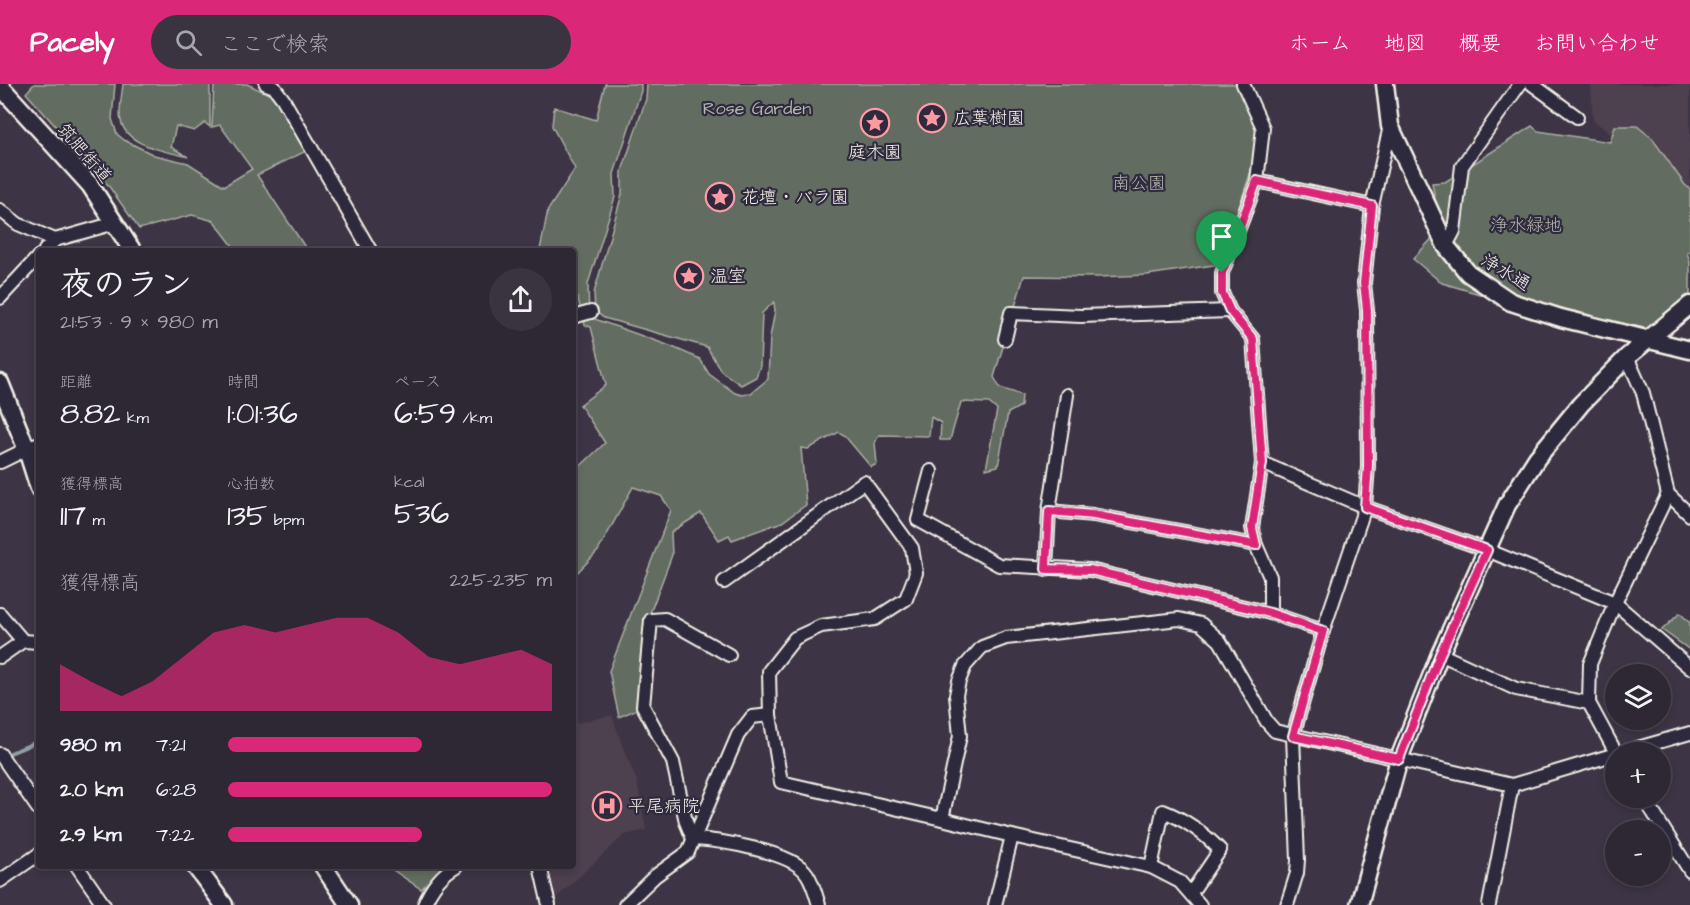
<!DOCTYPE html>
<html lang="ja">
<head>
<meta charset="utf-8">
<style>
  body { margin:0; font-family:"Architects Daughter","Klee One",sans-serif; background:#3a3340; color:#f1f3f6; height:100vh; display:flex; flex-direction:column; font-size:22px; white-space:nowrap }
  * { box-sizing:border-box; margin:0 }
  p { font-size:20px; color:#a7a5ac }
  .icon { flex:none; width:33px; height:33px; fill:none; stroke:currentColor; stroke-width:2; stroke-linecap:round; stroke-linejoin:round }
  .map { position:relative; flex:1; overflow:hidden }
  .sheet { position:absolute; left:36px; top:164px; width:540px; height:621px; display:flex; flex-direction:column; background:#2e2734; border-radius:6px; box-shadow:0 3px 9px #0003,0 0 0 2px #49444f }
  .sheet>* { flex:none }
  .tools { position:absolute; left:1605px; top:580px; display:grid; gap:12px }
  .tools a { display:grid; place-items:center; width:66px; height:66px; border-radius:50%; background:#2e2734; box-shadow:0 3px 9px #0003,0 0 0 2px #49444f; font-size:30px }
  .pin { position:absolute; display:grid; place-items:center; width:51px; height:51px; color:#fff; margin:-62px -26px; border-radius:50% 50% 50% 0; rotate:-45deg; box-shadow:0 0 6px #0007 }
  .pin .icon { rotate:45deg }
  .round { display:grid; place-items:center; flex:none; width:63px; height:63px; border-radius:32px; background:#3a3340 }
  .head { display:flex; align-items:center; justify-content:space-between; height:102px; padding:0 24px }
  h1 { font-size:33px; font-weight:600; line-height:45px }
  .stats { display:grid; grid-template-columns:repeat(3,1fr); gap:9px; height:102px; padding:6px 24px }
  .stats div { display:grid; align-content:center }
  .stats b { font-size:30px; font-weight:600 }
  .stats small { font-size:16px; font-weight:400 }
  .stats p { font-size:16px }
  .chart { height:168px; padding:12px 24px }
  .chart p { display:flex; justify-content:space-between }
  .chart svg { width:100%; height:108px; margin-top:6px; fill:#db2777; opacity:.7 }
  ul { padding:0 24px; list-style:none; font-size:20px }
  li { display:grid; grid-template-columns:96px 72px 1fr; align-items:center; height:45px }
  li i { height:15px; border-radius:8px; background:#db2777 }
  header { display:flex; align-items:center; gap:36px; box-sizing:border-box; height:84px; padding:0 30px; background:#db2777; color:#fff }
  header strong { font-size:28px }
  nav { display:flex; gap:33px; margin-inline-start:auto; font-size:21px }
  .search { width:420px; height:54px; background:#3a3340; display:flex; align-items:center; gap:15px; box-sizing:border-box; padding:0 21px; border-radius:33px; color:#a7a5ac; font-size:22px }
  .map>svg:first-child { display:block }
  .built { fill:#4e414f }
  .green { fill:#626c61; stroke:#abaea4; stroke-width:1.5 }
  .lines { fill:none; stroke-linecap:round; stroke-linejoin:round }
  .stream { stroke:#929fa4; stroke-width:4 }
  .street-casing { stroke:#f4f1e8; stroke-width:16 }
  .secondary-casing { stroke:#f4f1e8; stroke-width:21 }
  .street { stroke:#2f2a3d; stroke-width:12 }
  .secondary { stroke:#2f2a3d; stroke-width:16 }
  .route-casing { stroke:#fff; stroke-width:12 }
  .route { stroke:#db2777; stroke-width:8 }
  .labels { text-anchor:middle; stroke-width:4.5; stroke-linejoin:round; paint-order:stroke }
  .park-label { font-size:18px; fill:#b2b5ab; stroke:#2f2a3d }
  .poi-label { font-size:18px; fill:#f4f1e8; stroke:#2f2a3d; text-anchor:start }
  .street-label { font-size:18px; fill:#f4f1e8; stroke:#2f2a3d }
</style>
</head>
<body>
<header>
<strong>Pacely</strong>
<div class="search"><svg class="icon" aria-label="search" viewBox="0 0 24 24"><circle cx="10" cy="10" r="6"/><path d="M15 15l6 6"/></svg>ここで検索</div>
<nav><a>ホーム</a><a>地図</a><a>概要</a><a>お問い合わせ</a></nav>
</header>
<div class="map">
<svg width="1690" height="821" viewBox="0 0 1690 821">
  <rect width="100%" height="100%" fill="#3d3445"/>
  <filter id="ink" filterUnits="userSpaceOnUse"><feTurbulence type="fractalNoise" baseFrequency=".0167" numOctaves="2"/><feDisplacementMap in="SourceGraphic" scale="12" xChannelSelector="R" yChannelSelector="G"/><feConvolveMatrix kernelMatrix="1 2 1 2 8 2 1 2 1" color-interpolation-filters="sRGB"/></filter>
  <g filter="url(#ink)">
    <g class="built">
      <polygon points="1591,0 1690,0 1690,113 1593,36"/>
      <polygon points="612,631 623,664 637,697 646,746 624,751 554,816 546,782 573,782 573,640"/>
    </g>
    <g class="green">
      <polygon points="34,0 115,0 112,35 117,50 124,56 154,71 188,79 224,102 252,85 220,41 212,43 214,0 247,0 273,12 306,67 257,91 307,166 236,166 214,137 192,131 139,145 108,101 26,9"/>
      <path d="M 123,0 L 210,0 L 210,43 L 205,39 L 194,47 L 176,42 L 171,63 L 188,73 C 167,67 127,63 121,37 C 118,27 122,11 123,0 Z"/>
      <polygon points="605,0 641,0 641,7 614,90 615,113 588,200 589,233 670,262 700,275 709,290 735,309 742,311 751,309 768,295 770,253 775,227 774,218 762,229 760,282 756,293 741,301 721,287 707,263 604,234 595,227 594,209 622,110 622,87 646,15 647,0 1239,0 1259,46 1254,78 1220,180 1147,191 1098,193 1024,192 994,293 1000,304 1022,311 1021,322 1008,329 998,382 986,385 997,326 989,319 961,318 950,356 940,356 941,339 931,333 929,352 879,351 875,359 877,380 871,383 844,351 839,348 808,365 801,364 806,421 782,438 732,456 729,451 719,456 701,429 671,448 672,471 648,535 642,623 619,633 609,587 671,426 661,412 633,403 598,467 573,493 573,389 605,359 580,321 606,301 591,243 585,241 573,197 573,166 540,166 548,126 575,85 552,42 554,23 596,36"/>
      <polygon points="1532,42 1538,47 1610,58 1615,42 1637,42 1652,54 1685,101 1690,105 1690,167 1687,168 1690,178 1690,216 1650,245 1591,232 1565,235 1442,199 1413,175 1441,145 1432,99 1445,98"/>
      <polygon points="1680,529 1690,539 1690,566 1662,546"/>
      <polygon points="387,782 445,782 421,805"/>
    </g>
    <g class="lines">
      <polyline class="stream" points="3,672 39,657"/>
      <g class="street-casing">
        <g id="street">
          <polyline points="266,0 274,3 283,15 370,166"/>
          <polyline points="1243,0 1263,44 1257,97"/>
          <polyline points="1532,0 1577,33"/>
          <polyline points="0,126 18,140 55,156"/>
          <polyline points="1446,162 1454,147 1462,82 1520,0"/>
          <polyline points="45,166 55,156 115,139"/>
          <polyline points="0,214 39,172"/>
          <polyline points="573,233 591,228"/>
          <polyline points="1005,255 1011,229 1081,232 1230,227"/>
          <polyline points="1627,273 1643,309 1668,410 1690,431"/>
          <polyline points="0,378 39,359"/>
          <polyline points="1262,379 1365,423 1487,466 1615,519 1690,584"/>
          <polyline points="931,387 918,436 999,481 1090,486 1270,529"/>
          <polyline points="1049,427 1093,431 1256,461"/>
          <polyline points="1046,485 1049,427 1067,311"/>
          <polyline points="724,498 864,398 912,464 916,489 906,515 875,535 821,542 795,554 769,587 770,631"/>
          <polyline points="0,530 23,557"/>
          <polyline points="1323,547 1270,529 1270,493 1256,461 1252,444 1262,379 1253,255 1230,227 1222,209 1222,189 1257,97 1372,122"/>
          <polyline points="1440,570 1516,605 1589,619"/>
          <path d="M 729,571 L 665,535 L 651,536 L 643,622 L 673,678 L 686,738 L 693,755 C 719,756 793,768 807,790 C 813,799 816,811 819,821"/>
          <polyline points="0,573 23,557 39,558"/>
          <polyline points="1616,669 1589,619 1590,580 1615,519 1668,410"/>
          <polyline points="1620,669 1690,649"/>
          <polyline points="0,670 39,726"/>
          <polyline points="1644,714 1690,787"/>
          <polyline points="942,735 1012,752 995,821"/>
          <polyline points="1012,752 1151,783 1180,798 1200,821"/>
          <polyline points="77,782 104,821"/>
          <polyline points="540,782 549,821"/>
          <path d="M 1151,783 L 1163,727 C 1186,736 1203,748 1220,766 L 1191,809"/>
          <polyline points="0,797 39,770"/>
          <path d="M 424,821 C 431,804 440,791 456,782"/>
          <polyline points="625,821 655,792 688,768 738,651 752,633 770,631 781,698 942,735 960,652 956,611 959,597 965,582 982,563 1006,554 1179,535 1201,540 1220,557 1267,638 1275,647 1512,701"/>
          <polyline points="1287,821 1297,789 1298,776 1293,652 1323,547 1365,423 1368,382 1367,226 1364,199 1372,122 1390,42"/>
          <polyline points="1489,821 1512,701 1616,670"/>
        </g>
      </g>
      <g class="secondary-casing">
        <g id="secondary">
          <polyline points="1385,0 1390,42 1446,162 1468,189 1511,218 1561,234 1690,266"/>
          <polyline points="0,2 90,101 132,166"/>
          <polyline points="0,299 27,366 39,404"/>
          <polyline points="195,782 224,821"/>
          <polyline points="323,782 349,821"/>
          <polyline points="1359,821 1399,675 1440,570 1507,421 1537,374 1581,320 1627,273 1690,221"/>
        </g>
      </g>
      <use href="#street" class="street"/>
      <use href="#secondary" class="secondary"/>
    </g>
  </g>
  <g class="lines" filter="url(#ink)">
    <g class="route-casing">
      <polygon id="route" points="1257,97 1372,122 1364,199 1367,226 1368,382 1365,423 1487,466 1440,570 1399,675 1293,652 1323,547 1270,529 1090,486 1046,485 1049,427 1093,431 1256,461 1252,444 1262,379 1253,255 1230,227 1222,209 1222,189"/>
    </g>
    <use href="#route" class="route"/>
  </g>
  <defs>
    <g id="sight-ring" transform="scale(1.5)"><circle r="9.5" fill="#2f2a3d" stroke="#ff9aa2" stroke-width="1.5"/><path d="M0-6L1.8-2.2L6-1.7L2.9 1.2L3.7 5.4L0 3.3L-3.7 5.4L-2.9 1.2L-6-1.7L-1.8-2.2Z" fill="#ff9aa2"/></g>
    <g id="hospital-ring" transform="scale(1.5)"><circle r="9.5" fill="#2f2a3d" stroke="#ff9aa2" stroke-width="1.5"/><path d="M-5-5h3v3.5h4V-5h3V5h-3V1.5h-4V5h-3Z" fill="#ff9aa2"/></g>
  </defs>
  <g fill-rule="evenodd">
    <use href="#sight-ring" x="932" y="34"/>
    <use href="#sight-ring" x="875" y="39"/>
    <use href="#sight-ring" x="720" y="113"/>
    <use href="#sight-ring" x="689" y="192"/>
    <use href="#hospital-ring" x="607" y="722"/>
  </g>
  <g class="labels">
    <g class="park-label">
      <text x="757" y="30">Rose Garden</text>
      <text x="1139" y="105">南公園</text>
      <text x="1526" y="147">浄水緑地</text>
    </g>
    <g class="poi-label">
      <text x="953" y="40">広葉樹園</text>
      <text x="875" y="74" text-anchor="middle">庭木園</text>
      <text x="741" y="119">花壇・バラ園</text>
      <text x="710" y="198">温室</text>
      <text x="628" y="728">平尾病院</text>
    </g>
    <g class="street-label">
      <text transform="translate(85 69) rotate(49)" y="6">筑肥街道</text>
      <text transform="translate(1506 188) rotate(31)" y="6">浄水通</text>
    </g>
  </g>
</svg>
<div class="tools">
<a><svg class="icon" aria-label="layers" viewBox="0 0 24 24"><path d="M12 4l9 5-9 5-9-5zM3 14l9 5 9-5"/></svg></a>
<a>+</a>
<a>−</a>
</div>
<div class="pin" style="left:1222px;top:189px;background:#1e9e55"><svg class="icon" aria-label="arrive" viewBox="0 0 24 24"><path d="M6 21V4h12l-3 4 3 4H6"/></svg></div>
<section class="sheet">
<div class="head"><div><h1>夜のラン</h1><p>21:53 · 9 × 980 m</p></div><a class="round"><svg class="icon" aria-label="share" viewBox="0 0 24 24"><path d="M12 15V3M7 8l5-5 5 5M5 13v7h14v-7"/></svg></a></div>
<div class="stats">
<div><p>距離</p><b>8.82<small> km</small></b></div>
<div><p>時間</p><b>1:01:36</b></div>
<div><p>ペース</p><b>6:59<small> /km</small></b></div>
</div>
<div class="stats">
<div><p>獲得標高</p><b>117<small> m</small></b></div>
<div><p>心拍数</p><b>135<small> bpm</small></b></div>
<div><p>kcal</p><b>536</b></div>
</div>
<div class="chart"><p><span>獲得標高</span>225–235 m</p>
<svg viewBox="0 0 160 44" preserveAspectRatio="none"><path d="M0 44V25L10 32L20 38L30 32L40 22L50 12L60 9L70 12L80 9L90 6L100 6L110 12L120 22L130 25L140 22L150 19L160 25V44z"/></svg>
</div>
<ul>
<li><b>980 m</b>7:21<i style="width:60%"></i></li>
<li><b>2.0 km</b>6:28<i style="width:100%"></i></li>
<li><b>2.9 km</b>7:22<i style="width:60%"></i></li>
</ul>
</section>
</div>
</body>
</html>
